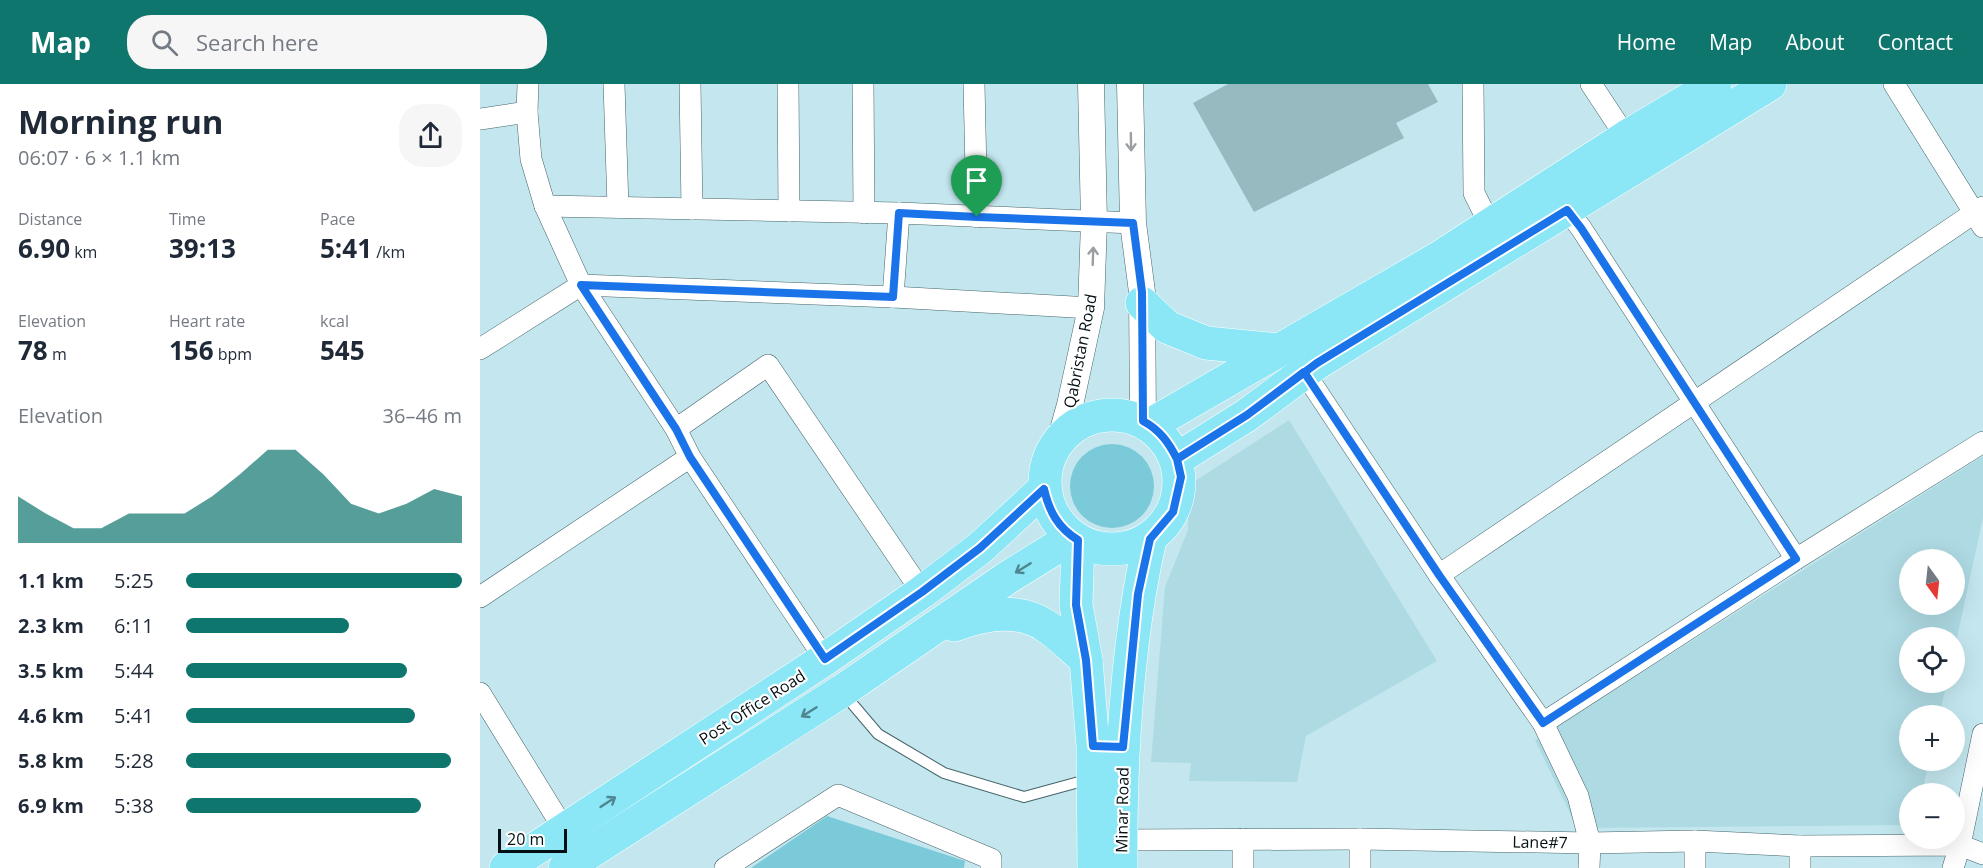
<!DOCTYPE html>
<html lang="en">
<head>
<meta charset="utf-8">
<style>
  body { margin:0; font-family:"Open Sans",sans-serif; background:#f6f6f7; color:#1f2937; height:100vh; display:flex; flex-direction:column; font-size:22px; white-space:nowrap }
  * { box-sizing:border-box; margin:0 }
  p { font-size:20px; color:#747a83 }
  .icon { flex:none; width:33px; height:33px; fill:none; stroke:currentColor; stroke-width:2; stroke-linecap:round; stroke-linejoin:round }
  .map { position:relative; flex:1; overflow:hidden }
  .drawer { display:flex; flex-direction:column; background:#fff; width:480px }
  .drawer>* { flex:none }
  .needle { width:39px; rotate:165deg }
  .buttons { position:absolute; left:1419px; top:465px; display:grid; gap:12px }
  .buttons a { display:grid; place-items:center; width:66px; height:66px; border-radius:50%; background:#fff; box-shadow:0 6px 24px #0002; font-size:30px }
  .scale { position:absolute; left:18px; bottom:15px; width:69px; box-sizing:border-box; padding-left:6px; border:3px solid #041013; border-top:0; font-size:16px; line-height:21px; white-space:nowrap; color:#041013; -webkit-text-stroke:4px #fff; paint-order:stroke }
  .pin { position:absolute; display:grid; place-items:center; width:51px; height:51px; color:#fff; margin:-62px -26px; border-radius:50% 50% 50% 0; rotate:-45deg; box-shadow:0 0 6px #0007 }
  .pin .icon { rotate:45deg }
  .round { display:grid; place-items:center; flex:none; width:63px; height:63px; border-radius:24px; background:#f6f6f7 }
  .head { display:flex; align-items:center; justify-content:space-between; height:102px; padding:0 18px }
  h1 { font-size:33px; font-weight:700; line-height:45px }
  .figures { display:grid; grid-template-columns:repeat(3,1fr); gap:9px; height:102px; padding:6px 18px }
  .figures div { display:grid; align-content:center }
  .figures b { font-size:26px; font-weight:700 }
  .figures small { font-size:16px; font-weight:400 }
  .figures p { font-size:16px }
  .chart { height:168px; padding:12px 18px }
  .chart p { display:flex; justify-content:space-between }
  .chart svg { width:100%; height:108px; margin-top:6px; fill:#0f766e; opacity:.7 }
  ul { padding:0 18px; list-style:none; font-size:20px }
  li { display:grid; grid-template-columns:96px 72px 1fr; align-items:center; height:45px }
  li i { height:15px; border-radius:8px; background:#0f766e }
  header { display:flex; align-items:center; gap:36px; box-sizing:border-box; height:84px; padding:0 30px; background:#0f766e; color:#fff }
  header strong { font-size:28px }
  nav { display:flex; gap:33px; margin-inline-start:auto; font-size:21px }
  .search { width:420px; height:54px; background:#f6f6f7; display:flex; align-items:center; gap:15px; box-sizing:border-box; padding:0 21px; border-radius:24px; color:#747a83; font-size:22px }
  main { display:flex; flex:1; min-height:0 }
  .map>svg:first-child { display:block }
  .built { fill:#aedae3; fill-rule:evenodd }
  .green { fill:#7acad9 }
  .building { fill:#97b9c0 }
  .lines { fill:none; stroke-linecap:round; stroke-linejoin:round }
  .service-casing { stroke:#44646a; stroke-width:12 }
  .minor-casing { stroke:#44646a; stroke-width:22 }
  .tertiary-casing { stroke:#44646a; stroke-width:27 }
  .primary-casing { stroke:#fff; stroke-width:34 }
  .service { stroke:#fff; stroke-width:10 }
  .minor { stroke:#fff; stroke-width:21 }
  .tertiary { stroke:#fff; stroke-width:26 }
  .primary { stroke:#8be7f6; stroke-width:33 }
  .oneway { stroke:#9b9fa1 }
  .oneway2 { stroke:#4e8690 }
  .route-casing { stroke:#fff; stroke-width:12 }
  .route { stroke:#1a73e8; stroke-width:8 }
  .labels { text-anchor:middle; stroke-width:4.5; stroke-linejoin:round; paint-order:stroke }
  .street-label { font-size:16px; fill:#041013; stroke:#fff }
</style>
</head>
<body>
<header>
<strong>Map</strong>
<div class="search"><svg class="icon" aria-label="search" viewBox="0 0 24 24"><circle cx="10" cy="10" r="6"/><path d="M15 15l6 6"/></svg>Search here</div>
<nav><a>Home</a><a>Map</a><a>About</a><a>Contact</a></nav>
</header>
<main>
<section class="drawer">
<div class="head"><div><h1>Morning run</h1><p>06:07 · 6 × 1.1 km</p></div><a class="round"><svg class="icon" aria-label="share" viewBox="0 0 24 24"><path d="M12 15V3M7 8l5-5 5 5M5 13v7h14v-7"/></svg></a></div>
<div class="figures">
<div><p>Distance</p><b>6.90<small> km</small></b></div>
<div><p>Time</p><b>39:13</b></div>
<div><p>Pace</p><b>5:41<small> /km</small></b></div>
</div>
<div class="figures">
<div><p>Elevation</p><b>78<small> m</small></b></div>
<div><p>Heart rate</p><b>156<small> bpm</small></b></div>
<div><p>kcal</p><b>545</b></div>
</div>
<div class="chart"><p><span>Elevation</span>36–46 m</p>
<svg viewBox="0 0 160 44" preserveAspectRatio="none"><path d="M0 44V25L10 32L20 38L30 38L40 32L50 32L60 32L70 25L80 16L90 6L100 6L110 16L120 28L130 32L140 28L150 22L160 25V44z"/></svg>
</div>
<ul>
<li><b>1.1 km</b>5:25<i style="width:100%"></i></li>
<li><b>2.3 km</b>6:11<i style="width:59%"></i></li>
<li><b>3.5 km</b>5:44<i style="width:80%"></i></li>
<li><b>4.6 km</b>5:41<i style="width:83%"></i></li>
<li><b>5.8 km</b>5:28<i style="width:96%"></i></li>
<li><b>6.9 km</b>5:38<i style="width:85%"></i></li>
</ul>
</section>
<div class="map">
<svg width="1503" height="784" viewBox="0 0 1503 784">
  <rect width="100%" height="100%" fill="#c4e7ef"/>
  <g class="built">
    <polygon points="809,336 957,577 826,652 817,698 709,697 711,679 671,678 685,503 708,446 709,401"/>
    <path d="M 1503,372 L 1503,434 L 1475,563 L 1474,554 L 1430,554 L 1430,598 L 1467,599 L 1459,631 L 1430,632 L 1430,676 L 1449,677 L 1442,709 L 1430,710 L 1429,741 L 1097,744 L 1055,656 ZM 1430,476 L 1474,476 L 1474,520 L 1430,520 Z"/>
  </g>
  <g class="green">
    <circle cx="632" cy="402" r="42"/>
    <polygon points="347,732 485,777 484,784 271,784"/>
  </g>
  <polygon class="building" points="748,0 948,0 958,18 916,39 924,54 774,128 713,19"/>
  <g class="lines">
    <g class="service-casing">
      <polyline id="service" points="364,610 398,650 464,689 544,713 610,695"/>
    </g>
    <g class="minor-casing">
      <g id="minor">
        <polyline points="48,0 47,28 51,75 65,122 101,201 196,345 210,373 345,575"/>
        <polyline points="134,0 138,123"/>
        <polyline points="210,0 212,125"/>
        <polyline points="308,0 309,127"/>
        <polyline points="383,0 384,129"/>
        <polyline points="494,0 497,133"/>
        <polyline points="993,0 994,109 1010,141"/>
        <polyline points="1111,0 1146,53"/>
        <polyline points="1414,0 1503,143"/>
        <polyline points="0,35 47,28"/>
        <polyline points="65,122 419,129 653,139"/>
        <polyline points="1087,126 1101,144 1316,475"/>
        <polyline points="413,213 419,129"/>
        <polyline points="0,265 101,201 413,213 611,224"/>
        <polyline points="824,288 959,491 1063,639 1098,712 1110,759 1109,784"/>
        <polyline points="196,345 288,281 442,508"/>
        <polyline points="959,491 1503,123"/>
        <polyline points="0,513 210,373"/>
        <polyline points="0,609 85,747"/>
        <polyline points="1063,639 1316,475 1503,358"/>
        <polyline points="763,755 763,784"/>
        <polyline points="880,755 880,784"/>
        <polyline points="641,756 880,755 1110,759 1215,757 1320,762 1480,761 1503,770"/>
        <polyline points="1215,757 1215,784"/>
        <polyline points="1320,762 1320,784"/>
        <polyline points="245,784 358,711 511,775 511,784"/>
        <polyline points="1473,784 1480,761 1503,650"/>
      </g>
    </g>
    <g class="tertiary-casing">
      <g id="tertiary">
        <polyline points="650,0 653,139 662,208 663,337"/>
        <polyline points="581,353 590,321 611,224 614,138 611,0"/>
      </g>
    </g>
    <g class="primary-casing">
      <g id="primary">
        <polyline points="662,219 687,243 726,259 799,266"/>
        <circle cx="632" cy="398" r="67"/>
        <polyline points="670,341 957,175 1146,53 1235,0"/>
        <polyline points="697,375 767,331 837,279 1290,0"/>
        <polyline points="598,456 596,521 606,576 613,662 614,784"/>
        <path d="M 474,541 C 503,530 538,523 566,542 C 580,551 593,565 606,576"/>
        <polyline points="26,784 345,575 442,508 500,464 564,405"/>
        <polyline points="85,784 362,607 527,494 593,453"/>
        <path d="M 641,784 C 640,674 646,562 670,455"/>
      </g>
    </g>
    <use href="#service" class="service"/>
    <use href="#minor" class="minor"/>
    <use href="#tertiary" class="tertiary"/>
    <use href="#primary" class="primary"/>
  </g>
  <defs><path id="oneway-shaft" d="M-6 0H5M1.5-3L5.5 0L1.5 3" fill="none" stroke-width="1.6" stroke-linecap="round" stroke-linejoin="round" transform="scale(1.5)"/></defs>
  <g class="oneway">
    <use href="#oneway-shaft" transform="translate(651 58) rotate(89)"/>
    <use href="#oneway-shaft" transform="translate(613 172) rotate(-88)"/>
  </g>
  <g class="oneway2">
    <use href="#oneway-shaft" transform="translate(543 484) rotate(148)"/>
    <use href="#oneway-shaft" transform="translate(329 628) rotate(148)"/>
    <use href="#oneway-shaft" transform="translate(128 718) rotate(-33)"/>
  </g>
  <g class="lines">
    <g class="route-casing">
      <path id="route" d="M 497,133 L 419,129 L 413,213 L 101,201 L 196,345 L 210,373 L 345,575 L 442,508 L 500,464 L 564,405 C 569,427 578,444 598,456 L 596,521 L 606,576 L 613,662 L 643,663 L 658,510 L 670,455 L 693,428 L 701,393 L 697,375 L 767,331 L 837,279 L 1087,126 L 1101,144 L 1316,475 L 1063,639 L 959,491 L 824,288 L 767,331 L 697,375 C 689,359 680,346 663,337 L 662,208 L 653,139 L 497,133"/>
    </g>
    <use href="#route" class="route"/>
  </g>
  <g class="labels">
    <g class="street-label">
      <text transform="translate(600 267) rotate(-79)" y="6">Qabristan Road</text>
      <text transform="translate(272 623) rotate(-33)" y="6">Post Office Road</text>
      <text transform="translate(642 726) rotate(-89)" y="6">Minar Road</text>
      <text transform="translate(1060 758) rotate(1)" y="6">Lane#7</text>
    </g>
  </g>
</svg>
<div class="buttons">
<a><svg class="needle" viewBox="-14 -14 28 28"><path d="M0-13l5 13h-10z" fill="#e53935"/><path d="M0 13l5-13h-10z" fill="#747a83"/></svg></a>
<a><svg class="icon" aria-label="locate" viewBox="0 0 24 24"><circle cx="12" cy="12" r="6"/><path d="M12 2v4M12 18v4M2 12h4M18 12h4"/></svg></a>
<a>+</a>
<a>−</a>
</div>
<div class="scale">20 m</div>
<div class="pin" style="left:497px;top:133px;background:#1e9e55"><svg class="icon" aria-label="arrive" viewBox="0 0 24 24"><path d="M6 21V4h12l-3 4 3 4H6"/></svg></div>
</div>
</main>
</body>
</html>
